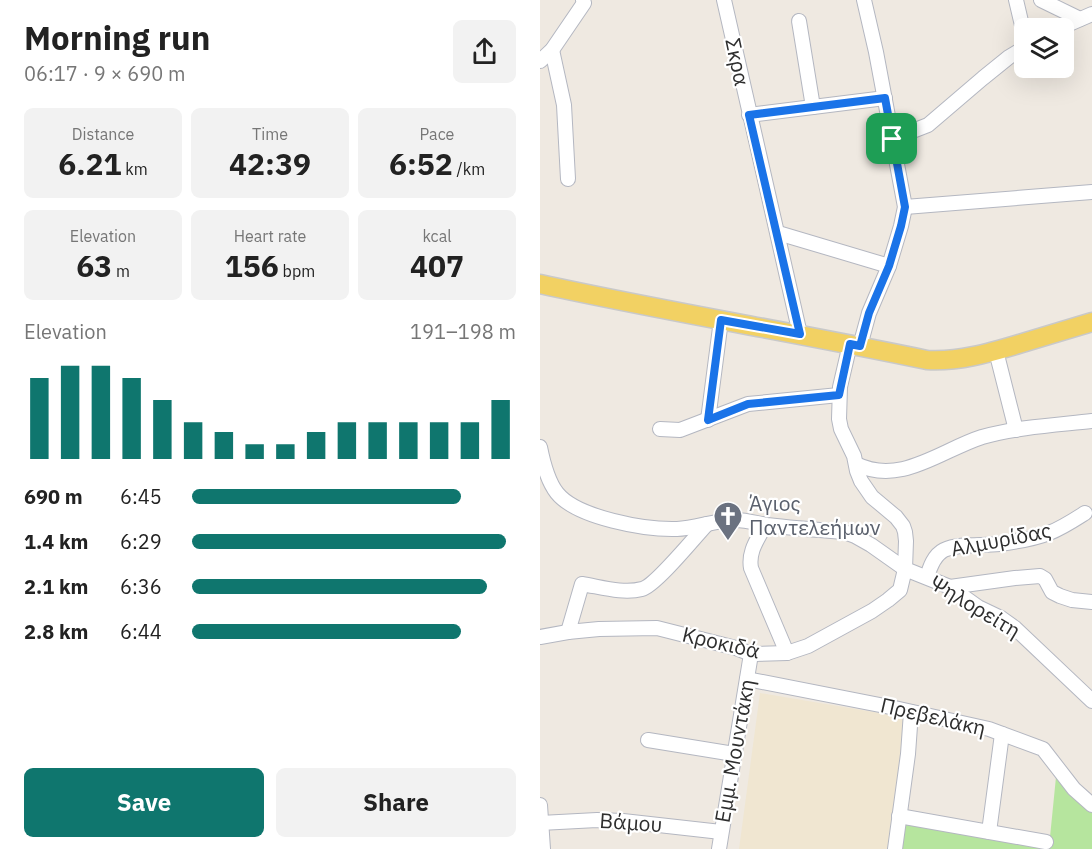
<!DOCTYPE html>
<html lang="en">
<head>
<meta charset="utf-8">
<style>
  body { margin:0; font-family:"IBM Plex Sans",sans-serif; background:#f2f2f2; color:#222; height:100vh; display:flex; flex-direction:column; font-size:22px; white-space:nowrap }
  * { box-sizing:border-box; margin:0 }
  p { font-size:20px; color:#767676 }
  .icon { flex:none; width:33px; height:33px; fill:none; stroke:currentColor; stroke-width:2; stroke-linecap:round; stroke-linejoin:round }
  .map { position:relative; flex:1; overflow:hidden }
  .sheet { display:flex; flex-direction:column; background:#fff; width:540px }
  .sheet>* { flex:none }
  .tools { position:absolute; left:474px; top:18px; display:grid; gap:12px }
  .tools a { display:grid; place-items:center; width:60px; height:60px; border-radius:9px; background:#fff; box-shadow:0 6px 24px #0002; font-size:30px }
  .pin { position:absolute; display:grid; place-items:center; width:51px; height:51px; color:#fff; margin:-26px; border-radius:12px; box-shadow:0 3px 9px #0006 }
  .round { display:grid; place-items:center; flex:none; width:63px; height:63px; border-radius:9px; background:#f2f2f2 }
  .summary { display:flex; align-items:center; justify-content:space-between; height:102px; padding:0 24px }
  h1 { font-size:33px; font-weight:800; line-height:45px }
  .stats { display:grid; grid-template-columns:repeat(3,1fr); gap:9px; height:102px; padding:6px 24px }
  .stats div { display:grid; align-content:center; border-radius:9px; background:#f2f2f2; text-align:center }
  .stats b { font-size:30px; font-weight:800 }
  .stats small { font-size:16px; font-weight:400 }
  .stats p { font-size:16px }
  .chart { height:168px; padding:12px 24px }
  .chart p { display:flex; justify-content:space-between }
  .chart svg { width:100%; height:108px; margin-top:6px; stroke:#0f766e; stroke-width:6 }
  .cta { display:flex; gap:12px; margin-top:auto; padding:12px 24px }
  .cta a { flex:1; height:69px; border-radius:9px; background:#0f766e; color:#fff; font-size:24px; font-weight:800; line-height:69px; text-align:center }
  .cta a+a { background:#f2f2f2; color:#222 }
  ul { padding:0 24px; list-style:none; font-size:20px }
  li { display:grid; grid-template-columns:96px 72px 1fr; align-items:center; height:45px }
  li i { height:15px; border-radius:8px; background:#0f766e }
  main { display:flex; flex:1; min-height:0 }
  .map>svg:first-child { display:block }
  .education { fill:#f0e6d1 }
  .green { fill:#b6e59e }
  .lines { fill:none; stroke-linecap:round; stroke-linejoin:round }
  .minor-casing { stroke:#b4b7c1; stroke-width:16 }
  .major-casing { stroke:#c9c9c9; stroke-width:21 }
  .minor { stroke:#fff; stroke-width:14 }
  .major { stroke:#f2d163; stroke-width:18 }
  .route-casing { stroke:#fff; stroke-width:12 }
  .route { stroke:#1a73e8; stroke-width:8 }
  .labels { text-anchor:middle; stroke-width:4.5; stroke-linejoin:round; paint-order:stroke }
  .street-label { font-size:21px; fill:#2e2e2e; stroke:#fff }
  .worship-label { font-size:21px; fill:#5b616d; stroke:#fff; text-anchor:start }
</style>
</head>
<body>
<main>
<section class="sheet">
<div class="summary"><div><h1>Morning run</h1><p>06:17 · 9 × 690 m</p></div><a class="round"><svg class="icon" aria-label="share" viewBox="0 0 24 24"><path d="M12 15V3M7 8l5-5 5 5M5 13v7h14v-7"/></svg></a></div>
<div class="stats">
<div><p>Distance</p><b>6.21<small> km</small></b></div>
<div><p>Time</p><b>42:39</b></div>
<div><p>Pace</p><b>6:52<small> /km</small></b></div>
</div>
<div class="stats">
<div><p>Elevation</p><b>63<small> m</small></b></div>
<div><p>Heart rate</p><b>156<small> bpm</small></b></div>
<div><p>kcal</p><b>407</b></div>
</div>
<div class="chart"><p><span>Elevation</span>191–198 m</p>
<svg viewBox="0 0 160 44" preserveAspectRatio="none"><path d="M5 44V11M15 44V6M25 44V6M35 44V11M45 44V20M55 44V29M65 44V33M75 44V38M85 44V38M95 44V33M105 44V29M115 44V29M125 44V29M135 44V29M145 44V29M155 44V20"/></svg>
</div>
<ul>
<li><b>690 m</b>6:45<i style="width:83%"></i></li>
<li><b>1.4 km</b>6:29<i style="width:97%"></i></li>
<li><b>2.1 km</b>6:36<i style="width:91%"></i></li>
<li><b>2.8 km</b>6:44<i style="width:83%"></i></li>
</ul>
<div class="cta"><a>Save</a><a>Share</a></div>
</section>
<div class="map">
<svg width="552" height="849" viewBox="0 0 552 849">
  <rect width="100%" height="100%" fill="#efe9e1"/>
  <polygon class="education" points="220,693 369,718 353,849 199,849"/>
  <polygon class="green" points="516,777 552,813 552,849 360,849 363,821 509,847"/>
  <g class="lines">
    <g class="minor-casing">
      <g id="minor">
        <polyline points="184,0 260,334"/>
        <polyline points="476,0 484,34"/>
        <polyline points="501,0 540,19"/>
        <polyline points="259,21 273,107"/>
        <polyline points="520,28 552,14"/>
        <polyline points="12,50 24,105 28,179"/>
        <polyline points="0,61 12,50 44,3 43,0"/>
        <polyline points="209,115 345,98"/>
        <polyline points="352,139 388,125 443,78 469,57 484,48"/>
        <polyline points="365,207 552,192"/>
        <polyline points="238,233 349,266"/>
        <polyline points="320,346 329,313 349,266 361,226 365,207 336,52 324,0"/>
        <polyline points="456,351 476,430"/>
        <polyline points="168,420 181,320"/>
        <polyline points="120,429 140,430 208,404 299,395"/>
        <path d="M 0,447 C 3,462 7,480 17,493 C 37,518 106,530 137,529 C 156,528 176,520 195,520 C 206,520 216,523 227,525 C 252,528 278,530 304,532 L 315,536 L 331,545 L 365,569 L 410,587 L 438,607 L 461,618 L 475,628 L 552,701"/>
        <path d="M 316,464 C 361,486 401,450 442,437 C 478,427 516,425 552,421"/>
        <path d="M 225,525 C 218,539 208,551 211,568 L 247,653"/>
        <path d="M 387,577 C 390,567 394,555 404,550 C 419,543 443,546 459,544 C 475,542 494,539 509,533 C 522,528 534,520 545,513"/>
        <polyline points="410,587 475,578 500,576 505,579 512,592 520,596 532,600 552,602"/>
        <path d="M 28,632 L 42,584 C 61,587 83,594 102,589 C 115,586 155,537 167,524"/>
        <polyline points="0,637 28,632 59,629 117,628 196,648 211,654 247,653 268,646 332,611 348,600 360,590 365,569 366,541 365,532 363,526 356,517 332,497 321,481 317,471 314,456 301,429 299,419 300,387 310,344"/>
        <polyline points="207,679 350,707 449,729 503,749 534,789 552,805"/>
        <polyline points="108,740 194,754"/>
        <polyline points="0,805 3,849"/>
        <polyline points="359,816 506,842"/>
        <polyline points="0,823 57,820 83,821 181,832"/>
        <polyline points="449,832 462,734"/>
        <polyline points="179,849 211,654"/>
        <polyline points="355,849 368,754 371,712"/>
      </g>
    </g>
    <g class="major-casing">
      <path id="major" d="M 0,284 C 128,312 258,333 387,360 C 418,362 449,353 479,344 C 503,337 528,329 552,322"/>
    </g>
    <use href="#minor" class="minor"/>
    <use href="#major" class="major"/>
  </g>
  <g class="lines">
    <g class="route-casing">
      <polygon id="route" points="345,98 365,207 361,226 349,266 329,313 320,346 310,344 299,395 208,404 168,420 181,320 260,334 209,115"/>
    </g>
    <use href="#route" class="route"/>
  </g>
  <defs>
    <g id="church-pin" transform="scale(1.5)"><path d="M0 17L-7.5 6A9.5 9.5 0 1 1 7.5 6Z" fill="#6b7280" stroke="#fff"/><path d="M-1.2-6h2.4v3.5h3.3v2.4h-3.3V6h-2.4V-.1h-3.3v-2.4h3.3Z" fill="#fff"/></g>
  </defs>
  <g fill-rule="evenodd">
    <use href="#church-pin" x="188" y="516"/>
  </g>
  <g class="labels">
    <g class="street-label">
      <text transform="translate(197 62) rotate(78)" y="7">Σκρα</text>
      <text transform="translate(461 540) rotate(-11)" y="7">Αλμυρίδας</text>
      <text transform="translate(435 607) rotate(31)" y="7">Ψηλορείτη</text>
      <text transform="translate(181 643) rotate(13)" y="7">Κροκιδά</text>
      <text transform="translate(393 717) rotate(13)" y="7">Πρεβελάκη</text>
      <text transform="translate(195 751) rotate(-80)" y="7">Εμμ. Μουντάκη</text>
      <text transform="translate(91 823) rotate(4)" y="7">Βάμου</text>
    </g>
    <g class="worship-label">
      <text x="209" y="511">Άγιος<tspan x="209" dy="24">Παντελεήμων</tspan></text>
    </g>
  </g>
</svg>
<div class="tools">
<a><svg class="icon" aria-label="layers" viewBox="0 0 24 24"><path d="M12 4l9 5-9 5-9-5zM3 14l9 5 9-5"/></svg></a>
</div>
<div class="pin" style="left:352px;top:139px;background:#1e9e55"><svg class="icon" aria-label="arrive" viewBox="0 0 24 24"><path d="M6 21V4h12l-3 4 3 4H6"/></svg></div>
</div>
</main>
</body>
</html>
